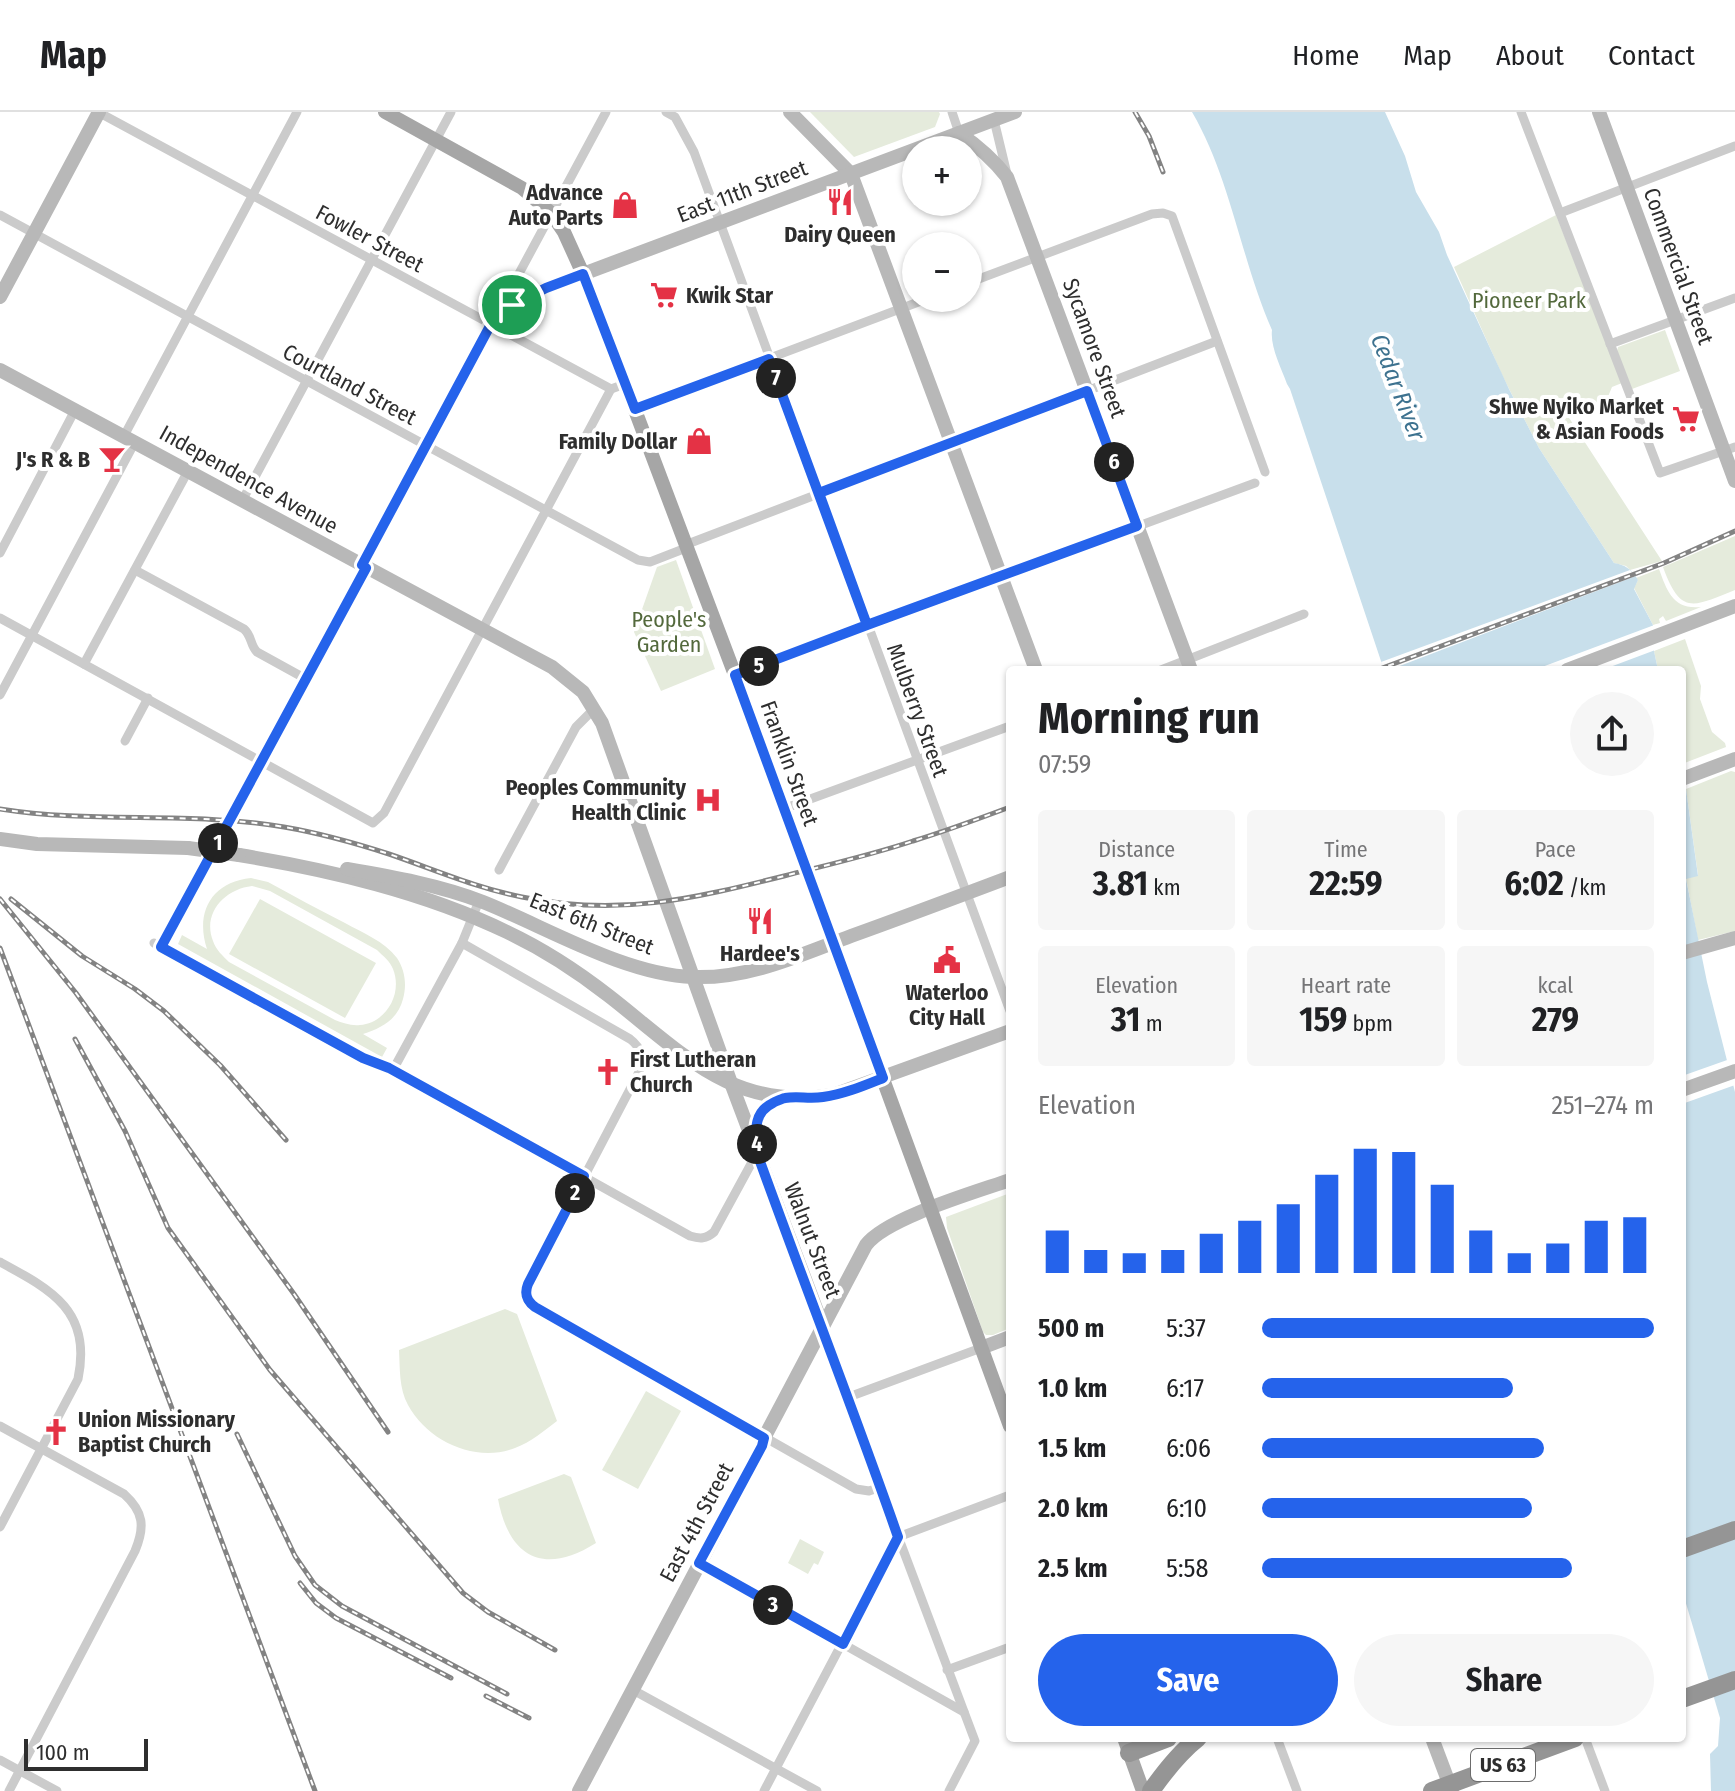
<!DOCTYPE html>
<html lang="en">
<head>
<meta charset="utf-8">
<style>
  body { margin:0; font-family:"Fira Sans Condensed",sans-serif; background:#f6f6f6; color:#202124; height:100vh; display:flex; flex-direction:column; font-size:30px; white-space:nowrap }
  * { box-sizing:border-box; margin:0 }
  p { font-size:26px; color:#757577 }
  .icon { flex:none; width:44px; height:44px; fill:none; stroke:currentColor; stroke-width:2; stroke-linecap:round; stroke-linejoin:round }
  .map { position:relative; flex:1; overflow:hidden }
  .panel { position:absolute; left:1006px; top:554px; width:680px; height:1076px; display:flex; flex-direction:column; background:#fff; border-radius:8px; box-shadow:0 2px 6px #0004 }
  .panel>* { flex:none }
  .controls { position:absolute; left:902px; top:24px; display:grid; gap:16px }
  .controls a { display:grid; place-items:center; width:80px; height:80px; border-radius:50%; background:#fff; box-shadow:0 2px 6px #0004; font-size:40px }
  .scale { position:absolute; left:24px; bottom:20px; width:124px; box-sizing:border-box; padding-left:8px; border:4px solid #2e2e2e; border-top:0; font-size:22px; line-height:28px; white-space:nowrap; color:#2e2e2e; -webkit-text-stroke:6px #fff; paint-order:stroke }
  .pin { position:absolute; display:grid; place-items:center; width:68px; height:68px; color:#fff; margin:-34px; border:4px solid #fff; border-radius:50%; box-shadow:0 2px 8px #0007 }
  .km { position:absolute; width:40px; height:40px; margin:-20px; border-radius:50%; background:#222; color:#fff; font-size:22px; line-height:40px; text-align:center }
  .round { display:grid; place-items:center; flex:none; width:84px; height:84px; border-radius:42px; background:#f6f6f6 }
  .overview { display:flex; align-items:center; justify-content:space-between; height:136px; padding:0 32px }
  h1 { font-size:44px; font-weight:700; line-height:60px }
  .stats { display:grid; grid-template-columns:repeat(3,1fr); gap:12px; height:136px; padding:8px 32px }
  .stats div { display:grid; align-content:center; border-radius:8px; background:#f6f6f6; text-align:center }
  .stats b { font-size:34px; font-weight:700 }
  .stats small { font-size:22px; font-weight:400 }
  .stats p { font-size:22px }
  .chart { height:224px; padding:16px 32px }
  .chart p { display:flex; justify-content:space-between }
  .chart svg { width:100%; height:144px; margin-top:8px; stroke:#2563eb; stroke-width:6 }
  .cta { display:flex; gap:16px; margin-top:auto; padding:16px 32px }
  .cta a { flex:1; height:92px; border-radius:48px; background:#2563eb; color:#fff; font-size:32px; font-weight:700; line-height:92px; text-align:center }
  .cta a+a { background:#f6f6f6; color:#202124 }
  ul { padding:0 32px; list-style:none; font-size:26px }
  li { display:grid; grid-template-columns:128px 96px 1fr; align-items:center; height:60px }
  li i { height:20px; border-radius:10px; background:#2563eb }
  header { display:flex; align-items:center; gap:48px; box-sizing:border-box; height:112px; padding:0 40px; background:#fff; border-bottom:2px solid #e0e0e0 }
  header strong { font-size:38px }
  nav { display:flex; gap:44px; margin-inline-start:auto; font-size:28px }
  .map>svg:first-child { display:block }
  .green { fill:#e5ebdc; fill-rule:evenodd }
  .water { fill:#c8dfeb }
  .pier { fill:#fff }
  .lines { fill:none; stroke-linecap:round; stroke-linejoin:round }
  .street { stroke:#cbcbcb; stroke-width:9 }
  .secondary { stroke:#b8b8b8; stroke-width:14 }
  .primary { stroke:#a6a6a6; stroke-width:14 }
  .highway { stroke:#959595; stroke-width:18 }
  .rail-casing { stroke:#838383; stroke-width:5 }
  .rail { stroke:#fff; stroke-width:2; stroke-dasharray:6; stroke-linecap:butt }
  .secondary-bridge { stroke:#b8b8b8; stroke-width:14 }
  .route-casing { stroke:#fff; stroke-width:16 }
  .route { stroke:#2563eb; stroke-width:10 }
  .labels { text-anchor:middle; stroke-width:8; stroke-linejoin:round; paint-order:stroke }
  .shield { fill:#fff; stroke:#6d6d6d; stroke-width:2 }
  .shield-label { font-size:20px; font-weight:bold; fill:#2e2e2e }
  .street-label { font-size:22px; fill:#2e2e2e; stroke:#fff }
  .poi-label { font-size:22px; font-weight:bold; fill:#2e2e2e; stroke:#fff; text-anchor:end }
  .park-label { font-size:22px; fill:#53693c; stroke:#fff }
  .water-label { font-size:24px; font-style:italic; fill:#3d728f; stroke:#fff }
</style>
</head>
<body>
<header>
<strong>Map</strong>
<nav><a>Home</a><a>Map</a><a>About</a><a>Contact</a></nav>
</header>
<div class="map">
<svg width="1735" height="1679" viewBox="0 0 1735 1679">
  <rect width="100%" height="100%" fill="#fff"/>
  <g class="green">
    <polygon points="810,0 939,0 940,2 935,15 854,45"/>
    <polygon points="1556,103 1622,271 1612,275 1607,287 1571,298 1567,292 1562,295 1662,449 1630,458 1626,454 1614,451 1539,336 1503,265 1454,155"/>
    <polygon points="1665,218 1680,259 1632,277 1617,239 1618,235"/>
    <path d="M 1735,424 L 1735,478 C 1694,494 1681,505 1663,455 Z"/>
    <polygon points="676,448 715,557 661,579 634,520 657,455"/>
    <path d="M 1659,457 C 1667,479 1673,498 1701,495 L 1666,509 L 1663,504 L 1659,507 L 1660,511 L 1653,513 L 1634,476 L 1638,468 L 1636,466 Z"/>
    <polygon points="1685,527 1701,574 1700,587 1712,620 1725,631 1726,635 1682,652 1682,558 1658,558 1654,539"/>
    <polygon points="1731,659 1735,660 1735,819 1698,828 1686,766 1698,763 1686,677"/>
    <path d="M 251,766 L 268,770 C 294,784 319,798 345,811 C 363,821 384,829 397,846 C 405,858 407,873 403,887 C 398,907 382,916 363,922 L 387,936 L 382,945 L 178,832 L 182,823 L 207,837 C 195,801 211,770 251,766 ZM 252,774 L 270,779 L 377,838 C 383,844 390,849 393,857 C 403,882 386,911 360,913 C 351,914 343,911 335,908 L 229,850 C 223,844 216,838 213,829 C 202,801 225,777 252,774 Z"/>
    <polygon points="260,787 376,851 345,906 229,842"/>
    <polygon points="1010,1081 1010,1216 993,1223 986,1223 983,1220 947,1116 946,1105"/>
    <path d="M 505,1197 L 517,1202 L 557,1309 C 544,1319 531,1330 515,1336 C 476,1351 428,1330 408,1293 C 399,1277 400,1257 399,1238 Z"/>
    <polygon points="646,1279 681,1299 638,1377 602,1358"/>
    <path d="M 564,1362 L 571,1365 L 596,1431 C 544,1464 509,1446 498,1387 Z"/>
    <polygon points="800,1427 824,1440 818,1453 814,1451 808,1462 788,1451"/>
  </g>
  <g class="water">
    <path d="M 1192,0 L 1385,0 L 1405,44 L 1416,80 L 1439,120 L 1447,143 L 1509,277 L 1539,336 L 1614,451 C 1625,453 1632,457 1638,468 L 1634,477 L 1653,513 L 1654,539 L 1658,558 L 1384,558 L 1290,277 L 1287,272 C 1281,255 1270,235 1272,218 C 1241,148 1231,67 1192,0 Z"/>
    <polygon points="1682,666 1686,677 1698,764 1686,767 1707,870 1735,980 1735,1679 1711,1679 1710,1642 1718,1634 1720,1606 1682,1478"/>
  </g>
  <g class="pier">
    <polygon points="1630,458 1636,464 1389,558 1384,558 1381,550"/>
    <polygon points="1657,512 1658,537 1602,558 1534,558"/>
    <polygon points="1730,947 1735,973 1682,992 1682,964"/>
  </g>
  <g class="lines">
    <g class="street">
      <polyline points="98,0 611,277 625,272"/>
      <polyline points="666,0 675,5 694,40 1010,899"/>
      <polyline points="952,0 959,21"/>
      <polyline points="1521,0 1660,361 1735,335"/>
      <polyline points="994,8 1007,62"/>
      <polyline points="1560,101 1735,34"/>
      <polyline points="0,103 638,448 650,450 686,436"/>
      <polyline points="968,171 1152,102 1163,101 1172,104 1265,360"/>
      <path d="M 498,206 C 523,182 552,175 583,162"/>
      <polyline points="1610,232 1735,186"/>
      <polyline points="635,297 929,186"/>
      <polyline points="124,324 297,0"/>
      <polyline points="242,389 451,0"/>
      <polyline points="685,433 1217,229"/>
      <polyline points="0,441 75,298"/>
      <polyline points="362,453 606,0"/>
      <path d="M 135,458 L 244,517 C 252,524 250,533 257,540 L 306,567"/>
      <polyline points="0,506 373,711 384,701 611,277"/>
      <polyline points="84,552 188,359"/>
      <polyline points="1161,558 1304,502"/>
      <polyline points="735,563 1255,371"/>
      <polyline points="0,583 135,330"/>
      <polyline points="125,629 148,586"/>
      <polyline points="783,697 1010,614"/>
      <polyline points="499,758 576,615 594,597"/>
      <path d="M 154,831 L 363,946 L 389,956 L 690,1124 C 700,1127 706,1127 714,1120 L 757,1041"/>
      <path d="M 462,831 L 630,927 C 642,936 643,946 639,960 L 528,1172 C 524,1182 527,1189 535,1195 L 856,1377 L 869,1379 L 881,1375"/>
      <polyline points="161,835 366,456"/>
      <polyline points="393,958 462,831 479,789"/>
      <path d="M 0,1150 C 52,1178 92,1199 78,1267 L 0,1415"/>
      <polyline points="823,1215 846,1286 975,1629 949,1679"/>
      <polyline points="846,1286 981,1236"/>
      <path d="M 0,1314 L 124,1382 C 144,1400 145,1415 135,1439 L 9,1679"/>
      <polyline points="699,1451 964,1600"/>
      <polyline points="947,1558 1010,1535"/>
      <polyline points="633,1578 817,1679"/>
      <polyline points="1277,1626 1297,1679"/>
      <polyline points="1585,1626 1605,1679"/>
      <polyline points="0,1648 57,1679"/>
      <polyline points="764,1679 898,1425 1010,1383"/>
    </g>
    <g class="secondary">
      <polyline points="790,0 851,62 1036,558"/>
      <polyline points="1599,0 1735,369"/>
      <path d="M 959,21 C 978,34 993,47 1007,65 L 1191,558"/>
      <polyline points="583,162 1015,0"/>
      <polyline points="0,185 99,0"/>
      <polyline points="0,258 552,555 583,580 602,611 731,971 823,1215"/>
      <polyline points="1567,558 1735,494"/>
      <polyline points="1682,667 1735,647"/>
      <polyline points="0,727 37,732 188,736"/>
      <path d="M 239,743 C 330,758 424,780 507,820 C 543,837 577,859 609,884 C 681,940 733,1000 833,983 L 1010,919"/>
      <path d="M 347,757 C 393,765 439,773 483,790 C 546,815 625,863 693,865 C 749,867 800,843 851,824 C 904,805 957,785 1010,765"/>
      <polyline points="1682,841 1735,826"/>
      <polyline points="1682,978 1735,959"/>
      <path d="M 757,1028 C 755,1004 760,996 782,987"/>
      <polyline points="981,1236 1010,1225"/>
      <polyline points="1432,1626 1452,1679"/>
      <path d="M 579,1679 L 762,1334 L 764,1326 L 866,1133 C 886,1106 976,1080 1010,1068"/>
    </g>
    <g class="primary">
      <polyline points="385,0 522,76 551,101 564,120 583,162 615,245 735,563 1010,1314"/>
      <polyline points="1124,1626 1143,1679"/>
    </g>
    <g class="highway">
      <polyline points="1682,1437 1735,1418"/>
      <polyline points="1682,1587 1735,1568"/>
      <polyline points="1129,1641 1168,1626"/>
      <path d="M 1151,1679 C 1165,1659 1179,1641 1198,1626"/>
      <polyline points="1432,1679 1575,1626"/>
    </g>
    <g class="rail-casing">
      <g id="rail">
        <polyline points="1135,0 1149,24 1163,60"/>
        <polyline points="1377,558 1664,451 1735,419"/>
        <path d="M 0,697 C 94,712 190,699 284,715 C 319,721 355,731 389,742 C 433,757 476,776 522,785 C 618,805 692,787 784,764 C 827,753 871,743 913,729 C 946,719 978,707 1010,695"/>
        <polyline points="0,787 76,881 294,1182 388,1320"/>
        <polyline points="11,787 82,844 135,877 164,899 220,953 286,1028"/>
        <polyline points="0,836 315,1679"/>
        <polyline points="75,927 125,1019 168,1116 270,1258 463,1481 488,1500 555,1538"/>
        <polyline points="237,1322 295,1444 315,1473 342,1494 507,1582"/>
        <polyline points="300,1471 316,1491 336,1506 451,1566"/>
        <polyline points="486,1584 529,1606"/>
      </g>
    </g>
    <use href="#rail" class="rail"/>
    <polyline class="secondary-bridge" points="188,736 239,743"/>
  </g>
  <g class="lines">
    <g class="route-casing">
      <path id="route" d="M 512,193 L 491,212 L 362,453 L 366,456 L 161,835 L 363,946 L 389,956 L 584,1064 L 528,1172 C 524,1182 527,1189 535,1195 L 764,1326 L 762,1334 L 699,1451 L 843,1532 L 898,1425 C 853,1296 803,1169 757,1041 C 756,1021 752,1001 773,991 C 774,990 784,986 785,986 C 797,984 810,987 823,985 C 844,982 863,974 883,966 L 735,563 L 867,513 L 819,381 L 1087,279 L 1137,414 L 867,513 L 769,247 L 635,297 L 583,162 L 546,176 L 512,193"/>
    </g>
    <use href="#route" class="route"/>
  </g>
  <defs>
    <g id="restaurant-bare" transform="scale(2.16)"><path d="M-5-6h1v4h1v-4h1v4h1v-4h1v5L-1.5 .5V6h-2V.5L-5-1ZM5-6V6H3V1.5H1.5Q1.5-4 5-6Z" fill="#e43245" stroke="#fff" stroke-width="2.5" paint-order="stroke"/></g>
    <g id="shop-bare" transform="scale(2.16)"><path d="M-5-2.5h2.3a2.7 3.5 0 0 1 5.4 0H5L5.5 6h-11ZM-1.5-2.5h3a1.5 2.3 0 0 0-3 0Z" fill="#e43245" stroke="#fff" stroke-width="2.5" paint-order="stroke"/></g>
    <g id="supermarket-bare" transform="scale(2.16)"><path d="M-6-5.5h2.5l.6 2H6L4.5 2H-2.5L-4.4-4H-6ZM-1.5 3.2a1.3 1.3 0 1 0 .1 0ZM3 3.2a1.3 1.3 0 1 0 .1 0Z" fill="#e43245" stroke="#fff" stroke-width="2.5" paint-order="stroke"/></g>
    <g id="bar-bare" transform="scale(2.16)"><path d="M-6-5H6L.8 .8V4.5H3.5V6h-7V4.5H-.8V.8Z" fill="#e43245" stroke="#fff" stroke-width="2.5" paint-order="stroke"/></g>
    <g id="hospital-bare" transform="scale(2.16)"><path d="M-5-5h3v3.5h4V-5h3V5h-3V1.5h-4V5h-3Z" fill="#e43245" stroke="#fff" stroke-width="2.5" paint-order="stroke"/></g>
    <g id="civic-bare" transform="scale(2.16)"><path d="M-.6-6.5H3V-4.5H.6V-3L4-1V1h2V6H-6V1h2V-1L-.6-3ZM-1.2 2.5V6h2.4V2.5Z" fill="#e43245" stroke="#fff" stroke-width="2.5" paint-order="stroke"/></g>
    <g id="church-bare" transform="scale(2.16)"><path d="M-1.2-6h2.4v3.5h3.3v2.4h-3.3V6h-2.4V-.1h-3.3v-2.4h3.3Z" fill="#e43245" stroke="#fff" stroke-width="2.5" paint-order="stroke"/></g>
  </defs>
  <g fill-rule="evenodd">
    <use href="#restaurant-bare" x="840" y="90"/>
    <use href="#shop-bare" x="625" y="93"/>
    <use href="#supermarket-bare" x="664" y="183"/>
    <use href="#supermarket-bare" x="1686" y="307"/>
    <use href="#shop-bare" x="699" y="329"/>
    <use href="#bar-bare" x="112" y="347"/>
    <use href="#hospital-bare" x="708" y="688"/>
    <use href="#restaurant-bare" x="760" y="809"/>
    <use href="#civic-bare" x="947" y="848"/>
    <use href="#church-bare" x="608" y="960"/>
    <use href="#church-bare" x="56" y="1320"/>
  </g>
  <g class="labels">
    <rect class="shield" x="1471" y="1637" width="64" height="32" rx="6"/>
    <g class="shield-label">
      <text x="1503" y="1660">US 63</text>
    </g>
    <g class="street-label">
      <text transform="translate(742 79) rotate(-21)" y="8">East 11th Street</text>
      <text transform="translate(370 126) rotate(28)" y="8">Fowler Street</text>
      <text transform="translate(1679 154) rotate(70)" y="8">Commercial Street</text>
      <text transform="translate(1095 236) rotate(70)" y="8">Sycamore Street</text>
      <text transform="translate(350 272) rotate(28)" y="8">Courtland Street</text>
      <text transform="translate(249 367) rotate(29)" y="8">Independence Avenue</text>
      <text transform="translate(918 598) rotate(70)" y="8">Mulberry Street</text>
      <text transform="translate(790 651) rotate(70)" y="8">Franklin Street</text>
      <text transform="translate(592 811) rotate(22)" y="8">East 6th Street</text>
      <text transform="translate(813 1128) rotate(69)" y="8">Walnut Street</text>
      <text transform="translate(696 1410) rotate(-62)" y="8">East 4th Street</text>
    </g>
    <g class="poi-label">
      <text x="603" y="88">Advance<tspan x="603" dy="25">Auto Parts</tspan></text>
      <text x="840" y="130" text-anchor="middle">Dairy Queen</text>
      <text x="686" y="191" text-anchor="start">Kwik Star</text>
      <text x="1664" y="302">Shwe Nyiko Market<tspan x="1664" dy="25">&amp; Asian Foods</tspan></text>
      <text x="677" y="337">Family Dollar</text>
      <text x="90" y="355">J's R &amp; B</text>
      <text x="686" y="683">Peoples Community<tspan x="686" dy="25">Health Clinic</tspan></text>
      <text x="760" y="849" text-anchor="middle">Hardee's</text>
      <text x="947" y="888" text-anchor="middle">Waterloo<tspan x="947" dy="25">City Hall</tspan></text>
      <text x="630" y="955" text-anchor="start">First Lutheran<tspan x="630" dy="25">Church</tspan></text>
      <text x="78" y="1315" text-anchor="start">Union Missionary<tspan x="78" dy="25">Baptist Church</tspan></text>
    </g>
    <g class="park-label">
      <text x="1529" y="196">Pioneer Park</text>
      <text x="669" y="515">People's<tspan x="669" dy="25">Garden</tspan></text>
    </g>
    <g class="water-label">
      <text transform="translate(1398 275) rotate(69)" y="8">Cedar River</text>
    </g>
  </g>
</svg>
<div class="controls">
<a>+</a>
<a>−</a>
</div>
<div class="scale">100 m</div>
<div class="pin" style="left:512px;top:193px;background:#1e9e55"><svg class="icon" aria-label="arrive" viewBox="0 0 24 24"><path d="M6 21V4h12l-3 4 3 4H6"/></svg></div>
<b class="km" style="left:218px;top:731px">1</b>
<b class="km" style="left:575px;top:1081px">2</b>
<b class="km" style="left:773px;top:1493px">3</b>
<b class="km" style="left:757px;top:1032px">4</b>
<b class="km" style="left:759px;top:554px">5</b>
<b class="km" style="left:1114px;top:350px">6</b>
<b class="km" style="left:776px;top:266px">7</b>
<section class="panel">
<div class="overview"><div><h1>Morning run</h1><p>07:59</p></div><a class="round"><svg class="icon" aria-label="share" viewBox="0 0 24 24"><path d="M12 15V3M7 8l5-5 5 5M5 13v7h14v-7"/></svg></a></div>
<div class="stats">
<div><p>Distance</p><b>3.81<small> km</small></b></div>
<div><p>Time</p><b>22:59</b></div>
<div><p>Pace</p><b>6:02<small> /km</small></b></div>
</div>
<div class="stats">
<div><p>Elevation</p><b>31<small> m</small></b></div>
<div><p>Heart rate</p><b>159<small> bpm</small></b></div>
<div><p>kcal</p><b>279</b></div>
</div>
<div class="chart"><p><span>Elevation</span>251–274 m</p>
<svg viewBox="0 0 160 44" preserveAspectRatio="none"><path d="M5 44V31M15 44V37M25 44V38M35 44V37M45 44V32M55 44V28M65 44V23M75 44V14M85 44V6M95 44V7M105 44V17M115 44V31M125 44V38M135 44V35M145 44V28M155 44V27"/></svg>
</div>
<ul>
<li><b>500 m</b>5:37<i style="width:100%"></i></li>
<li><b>1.0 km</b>6:17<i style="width:64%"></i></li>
<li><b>1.5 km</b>6:06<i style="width:72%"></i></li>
<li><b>2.0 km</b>6:10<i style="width:69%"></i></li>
<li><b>2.5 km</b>5:58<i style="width:79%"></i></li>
</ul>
<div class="cta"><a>Save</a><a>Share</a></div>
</section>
</div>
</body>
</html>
